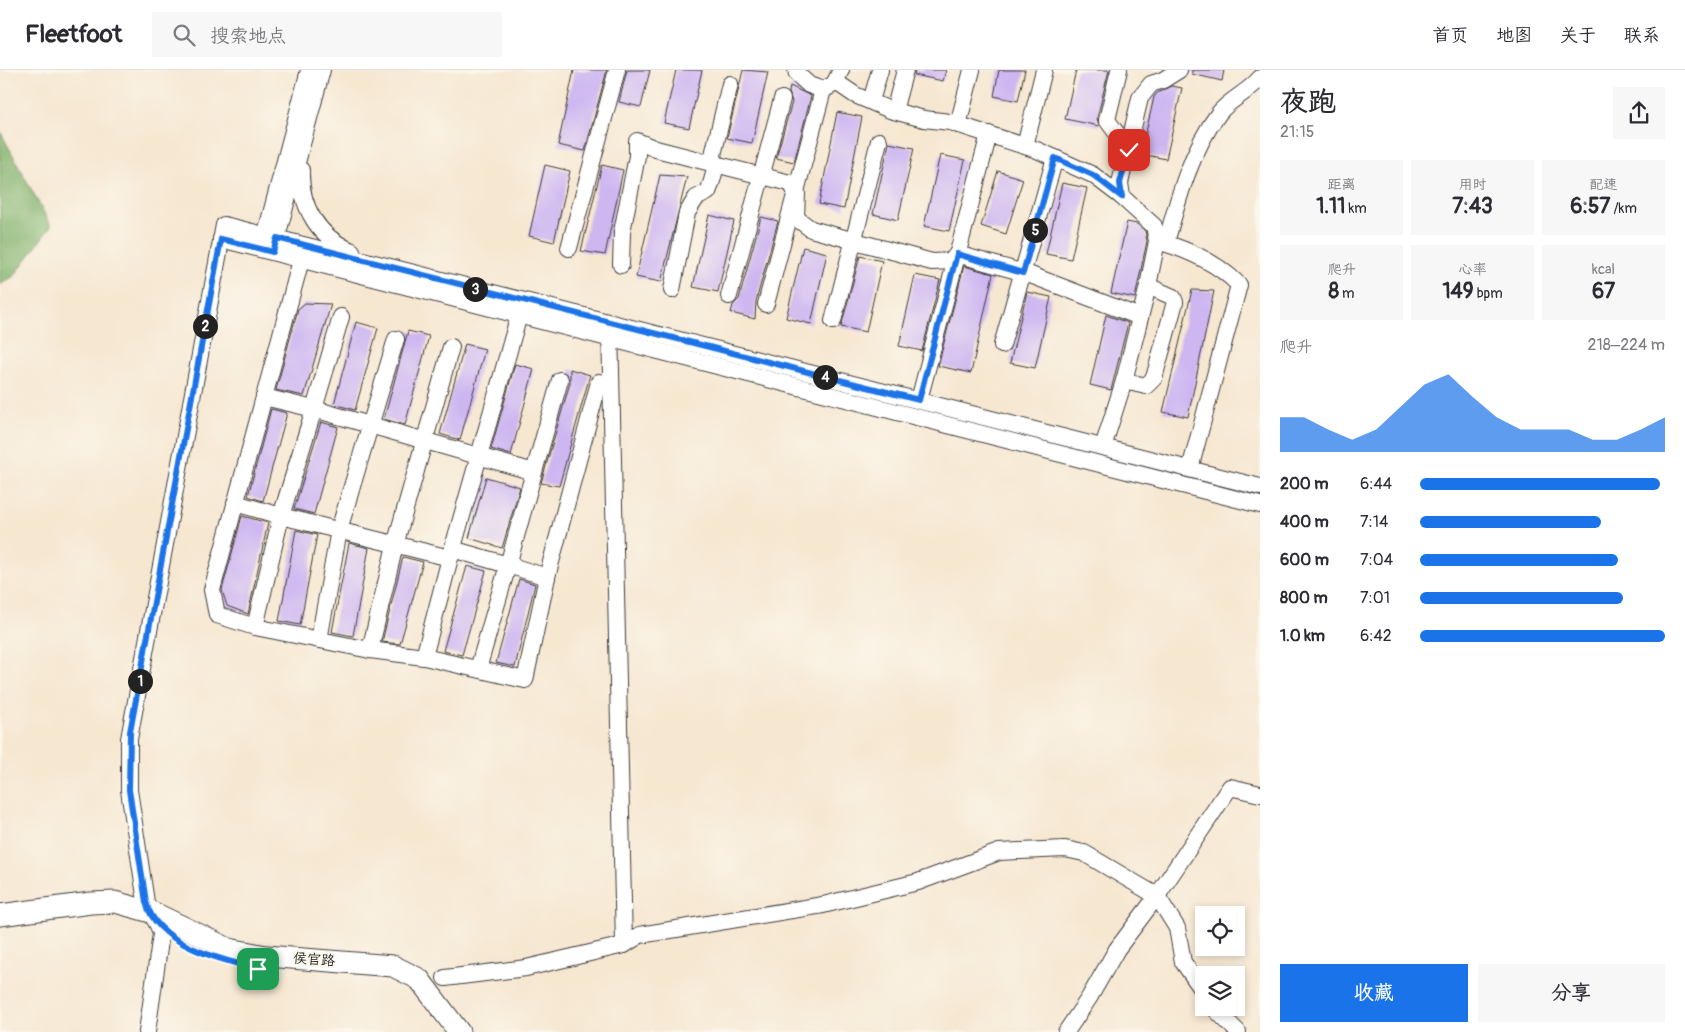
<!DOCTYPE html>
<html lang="zh">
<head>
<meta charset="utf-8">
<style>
  body { margin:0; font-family:Pangolin,"LXGW WenKai TC",sans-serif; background:#f7f7f7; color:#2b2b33; height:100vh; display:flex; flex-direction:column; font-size:19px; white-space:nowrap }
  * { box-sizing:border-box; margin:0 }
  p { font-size:16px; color:#7c7c81 }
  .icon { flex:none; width:28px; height:28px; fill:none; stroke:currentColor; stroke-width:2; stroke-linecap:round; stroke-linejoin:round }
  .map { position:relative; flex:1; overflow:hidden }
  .side { display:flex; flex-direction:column; background:#fff; width:425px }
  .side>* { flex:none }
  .fabs { position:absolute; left:1195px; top:836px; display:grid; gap:10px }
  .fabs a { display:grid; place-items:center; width:50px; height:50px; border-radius:0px; background:#fff; box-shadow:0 2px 8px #0003; font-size:25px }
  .pin { position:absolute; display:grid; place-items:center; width:42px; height:42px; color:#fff; margin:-21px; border-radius:10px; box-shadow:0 2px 8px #0006 }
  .km { position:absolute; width:25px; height:25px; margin:-12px; border-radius:50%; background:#222; color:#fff; font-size:14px; line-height:25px; text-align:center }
  .round { display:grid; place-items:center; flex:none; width:52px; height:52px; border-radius:0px; background:#f7f7f7 }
  .headline { display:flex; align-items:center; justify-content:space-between; height:85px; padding:0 20px }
  h1 { font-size:28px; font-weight:700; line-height:38px }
  .metrics { display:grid; grid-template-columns:repeat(3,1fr); gap:8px; height:85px; padding:5px 20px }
  .metrics div { display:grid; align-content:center; border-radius:0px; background:#f7f7f7; text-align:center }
  .metrics b { font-size:21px; font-weight:700 }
  .metrics small { font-size:14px; font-weight:400 }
  .metrics p { font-size:14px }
  .chart { height:140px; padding:10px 20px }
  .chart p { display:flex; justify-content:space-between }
  .chart svg { width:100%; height:90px; margin-top:5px; fill:#1a73e8; opacity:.7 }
  .cta { display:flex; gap:10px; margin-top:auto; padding:10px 20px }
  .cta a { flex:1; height:58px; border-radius:0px; background:#1a73e8; color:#fff; font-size:20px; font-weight:700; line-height:58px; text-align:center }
  .cta a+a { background:#f7f7f7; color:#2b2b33 }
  ul { padding:0 20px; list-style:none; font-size:16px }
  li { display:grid; grid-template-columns:80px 60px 1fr; align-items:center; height:38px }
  li i { height:12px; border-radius:6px; background:#1a73e8 }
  header { display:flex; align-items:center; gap:30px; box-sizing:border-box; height:70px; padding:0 25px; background:#fff; border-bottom:1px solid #e1e1e2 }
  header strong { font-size:24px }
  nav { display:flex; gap:28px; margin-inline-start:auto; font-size:18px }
  .search { width:350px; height:45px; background:#f7f7f7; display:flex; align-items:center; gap:12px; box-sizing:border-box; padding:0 18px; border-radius:0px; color:#7c7c81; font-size:19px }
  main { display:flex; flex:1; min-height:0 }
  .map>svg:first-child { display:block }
  .forest { fill:#84b36d; stroke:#506844 }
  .building { fill:#ceb7f1 }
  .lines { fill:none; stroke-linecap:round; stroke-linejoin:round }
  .minor-casing { stroke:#3d3a37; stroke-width:18 }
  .major-casing { stroke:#3d3a37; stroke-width:23 }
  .minor { stroke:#fff; stroke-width:16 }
  .major { stroke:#fff; stroke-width:21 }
  .route-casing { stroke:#fff; stroke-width:10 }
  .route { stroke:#1a73e8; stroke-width:6 }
  .labels { text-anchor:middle; stroke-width:4; stroke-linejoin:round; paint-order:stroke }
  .street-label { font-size:14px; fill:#1c1c1c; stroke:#fbf7ec }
</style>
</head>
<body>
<header>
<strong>Fleetfoot</strong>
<div class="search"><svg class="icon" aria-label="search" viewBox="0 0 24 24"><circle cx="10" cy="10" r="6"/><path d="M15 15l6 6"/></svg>搜索地点</div>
<nav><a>首页</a><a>地图</a><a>关于</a><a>联系</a></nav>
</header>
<main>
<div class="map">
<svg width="1260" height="962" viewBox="0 0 1260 962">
  <rect width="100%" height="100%" fill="#fbf7ec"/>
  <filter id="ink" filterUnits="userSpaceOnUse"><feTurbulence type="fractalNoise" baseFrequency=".02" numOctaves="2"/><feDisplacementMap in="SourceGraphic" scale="10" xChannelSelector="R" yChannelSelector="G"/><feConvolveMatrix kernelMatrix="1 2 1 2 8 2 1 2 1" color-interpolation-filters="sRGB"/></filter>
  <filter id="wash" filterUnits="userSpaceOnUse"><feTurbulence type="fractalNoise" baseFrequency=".0096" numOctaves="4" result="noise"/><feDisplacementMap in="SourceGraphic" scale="20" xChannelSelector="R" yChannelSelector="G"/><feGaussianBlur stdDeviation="1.12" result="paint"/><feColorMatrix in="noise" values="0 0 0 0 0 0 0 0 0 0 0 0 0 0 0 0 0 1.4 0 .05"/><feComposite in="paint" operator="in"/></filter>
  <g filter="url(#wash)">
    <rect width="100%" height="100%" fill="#f6e7d1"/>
    <polygon class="forest" points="0,61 51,156 14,206 0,215"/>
    <g id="blocks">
      <g class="building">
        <polygon points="574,0 607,0 585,81 558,75"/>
        <polygon points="627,0 650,0 641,37 619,32"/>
        <polygon points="676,0 702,0 689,58 664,53"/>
        <polygon points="743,0 768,2 752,73 727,68"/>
        <polygon points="915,0 946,0 943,11 914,5"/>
        <polygon points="999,0 1025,0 1018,31 994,26"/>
        <polygon points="1076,0 1109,0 1097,48 1099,56 1065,49"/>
        <polygon points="1192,0 1224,0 1222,11 1192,4"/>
        <polygon points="790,16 811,26 794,92 776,88 792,32 789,22"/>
        <polygon points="1172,16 1182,18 1166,89 1141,84 1154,27 1157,23"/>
        <polygon points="837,42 862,47 844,139 819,134"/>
        <polygon points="889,73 914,78 898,150 873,144"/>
        <polygon points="940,85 965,90 949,161 924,156"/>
        <polygon points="545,95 570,101 554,172 529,166"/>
        <polygon points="602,95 623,100 605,185 581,181"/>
        <polygon points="998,101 1023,109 1006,164 981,156"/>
        <polygon points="660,105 687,107 661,212 636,207"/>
        <polygon points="1062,113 1087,118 1071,189 1046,184"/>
        <polygon points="709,145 734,151 718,222 693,217"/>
        <polygon points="761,147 778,151 756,231 755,249 731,243 733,235 739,229"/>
        <polygon points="1127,152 1137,154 1145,161 1147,171 1135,228 1111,223"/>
        <polygon points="803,177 827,183 811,254 786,248"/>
        <polygon points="860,186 882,191 866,262 841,257"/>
        <polygon points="964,196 993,204 971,303 938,296"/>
        <polygon points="915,205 940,210 922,281 899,276"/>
        <polygon points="1192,220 1214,221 1188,347 1163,342"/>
        <polygon points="1027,222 1051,227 1035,298 1010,293"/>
        <polygon points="305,233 331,234 304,326 276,320 298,239"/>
        <polygon points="1106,245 1128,253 1111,320 1090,315"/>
        <polygon points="356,252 378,258 355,340 334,334"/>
        <polygon points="408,261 429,266 405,355 384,349"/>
        <polygon points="465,274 485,279 460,370 440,364"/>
        <polygon points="515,294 534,299 511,385 491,379"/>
        <polygon points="570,299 590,305 559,416 541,413 570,313"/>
        <polygon points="271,339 287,343 263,431 248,426"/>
        <polygon points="321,352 338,357 314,444 294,439"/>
        <polygon points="486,407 520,417 502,478 469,468"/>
        <polygon points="242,446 268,453 248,544 227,536 222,520"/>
        <polygon points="296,460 317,465 300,555 279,551"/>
        <polygon points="349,473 369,478 353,566 332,562"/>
        <polygon points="403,487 423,492 400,574 382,572"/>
        <polygon points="467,496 486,501 462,585 443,581"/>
        <polygon points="519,509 535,514 515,597 496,593"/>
      </g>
    </g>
  </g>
  <g filter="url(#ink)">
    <use href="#blocks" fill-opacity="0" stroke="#3d3a37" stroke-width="1"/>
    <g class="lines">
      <g class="minor-casing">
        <g id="minor">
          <polyline points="796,0 797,4 809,15 823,20 834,14 841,0"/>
          <polyline points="1119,0 1107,50 1129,80"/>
          <polyline points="836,12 855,25 890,40 924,49 950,52 1037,80 1093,105 1122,127"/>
          <polyline points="871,31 880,0"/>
          <polyline points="894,41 905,0"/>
          <polyline points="958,55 972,0"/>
          <polyline points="1025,76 1044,0"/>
          <path d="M 301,100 C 300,137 318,167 352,181"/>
          <polyline points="221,169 1260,435"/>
          <path d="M 1157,171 C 1186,179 1218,193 1239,215 L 1190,399"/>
          <path d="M 1166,173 C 1178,129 1191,80 1219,43 C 1230,29 1249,22 1260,8"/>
          <polyline points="263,174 309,0"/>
          <polyline points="274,178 322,0"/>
          <polyline points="569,178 617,0"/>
          <polyline points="301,190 212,520 217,545 255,557 370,580 424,587 525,610 547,507 508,495 478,599"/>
          <polyline points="621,195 622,162 637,86 637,71 656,79 790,113 797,123 796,148 811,159 932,192 951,191 957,184 1028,204 1140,247"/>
          <path d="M 672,220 L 687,143 L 696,128 L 708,122 C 713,109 717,98 713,85 L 730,14"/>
          <polyline points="729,226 782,29"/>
          <polyline points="766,234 823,20"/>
          <polyline points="341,247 314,339 534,402 508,495 452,479"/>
          <polyline points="833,251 879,71"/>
          <polyline points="610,259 624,875"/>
          <polyline points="1002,275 1055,88"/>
          <polyline points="1124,311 1148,216"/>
          <polyline points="264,327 314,339 281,446 450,488 521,238"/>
          <polyline points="919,330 989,64"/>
          <polyline points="1103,377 1124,311 1146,316 1154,308 1175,232 1173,227 1148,216 1157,171 1154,156 1122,127 1120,113 1140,28 1151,14 1163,10 1179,0"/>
          <polyline points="534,402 560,310"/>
          <polyline points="235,433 281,446 255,557"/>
          <polyline points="547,507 599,312"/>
          <polyline points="319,570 339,460 396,269"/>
          <polyline points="370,580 395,475 451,277"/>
          <polyline points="424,587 450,488"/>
          <polyline points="445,908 526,898 624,875 640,865 823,835 918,812 999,782 1065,779 1084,783 1157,826 1177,858 1183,892 1204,922"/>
          <polyline points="1214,938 1238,962"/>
          <path d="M 147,962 L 161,864 C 159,852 149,844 146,832 L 129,720 L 129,669 L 224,155 L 1260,417"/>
          <polyline points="1066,962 1089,928 1117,879 1157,826 1230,717 1260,724"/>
        </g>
      </g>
      <g class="major-casing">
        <polyline id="major" points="0,845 91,833 115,832 154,843 229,879 266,886 393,896 419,909 459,962"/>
      </g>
      <use href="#minor" class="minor"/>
      <use href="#major" class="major"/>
    </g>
  </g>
  <g class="lines" filter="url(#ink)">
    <g class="route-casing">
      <path id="route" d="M 258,899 C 221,890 157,875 146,832 L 129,720 L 130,662 L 221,169 L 273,182 L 277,168 L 919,330 L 957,184 L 1023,203 L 1055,88 L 1093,105 L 1122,127 L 1120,113 L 1129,80"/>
    </g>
    <use href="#route" class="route"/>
  </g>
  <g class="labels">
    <g class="street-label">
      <text transform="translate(314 889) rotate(4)" y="5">侯官路</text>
    </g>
  </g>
</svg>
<div class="fabs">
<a><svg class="icon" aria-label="locate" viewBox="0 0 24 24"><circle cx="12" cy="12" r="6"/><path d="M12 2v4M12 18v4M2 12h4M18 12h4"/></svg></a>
<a><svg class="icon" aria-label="layers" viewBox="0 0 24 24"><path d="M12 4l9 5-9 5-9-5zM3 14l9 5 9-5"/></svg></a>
</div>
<div class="pin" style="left:258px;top:899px;background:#1e9e55"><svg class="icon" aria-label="arrive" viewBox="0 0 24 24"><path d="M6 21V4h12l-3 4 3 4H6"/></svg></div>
<div class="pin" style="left:1129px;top:80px;background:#d93025"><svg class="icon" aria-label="check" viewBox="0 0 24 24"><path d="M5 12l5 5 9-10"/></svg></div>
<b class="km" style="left:140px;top:611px">1</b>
<b class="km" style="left:205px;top:256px">2</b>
<b class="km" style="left:475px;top:219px">3</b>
<b class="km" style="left:825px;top:307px">4</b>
<b class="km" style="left:1035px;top:160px">5</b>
</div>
<section class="side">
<div class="headline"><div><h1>夜跑</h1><p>21:15</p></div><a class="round"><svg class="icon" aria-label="share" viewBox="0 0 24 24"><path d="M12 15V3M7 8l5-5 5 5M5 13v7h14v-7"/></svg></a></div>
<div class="metrics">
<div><p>距离</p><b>1.11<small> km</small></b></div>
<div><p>用时</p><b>7:43</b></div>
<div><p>配速</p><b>6:57<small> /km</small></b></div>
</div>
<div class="metrics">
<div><p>爬升</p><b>8<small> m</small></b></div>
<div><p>心率</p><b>149<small> bpm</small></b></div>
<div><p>kcal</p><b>67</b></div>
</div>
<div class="chart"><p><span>爬升</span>218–224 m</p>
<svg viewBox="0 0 160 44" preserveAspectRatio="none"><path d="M0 44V27L10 27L20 33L30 38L40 33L50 22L60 11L70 6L80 17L90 27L100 33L110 33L120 33L130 38L140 38L150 33L160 27V44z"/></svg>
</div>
<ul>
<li><b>200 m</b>6:44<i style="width:98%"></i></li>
<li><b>400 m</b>7:14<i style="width:74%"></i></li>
<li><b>600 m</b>7:04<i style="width:81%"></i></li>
<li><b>800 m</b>7:01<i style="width:83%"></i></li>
<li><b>1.0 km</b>6:42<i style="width:100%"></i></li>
</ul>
<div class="cta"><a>收藏</a><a>分享</a></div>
</section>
</main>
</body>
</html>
